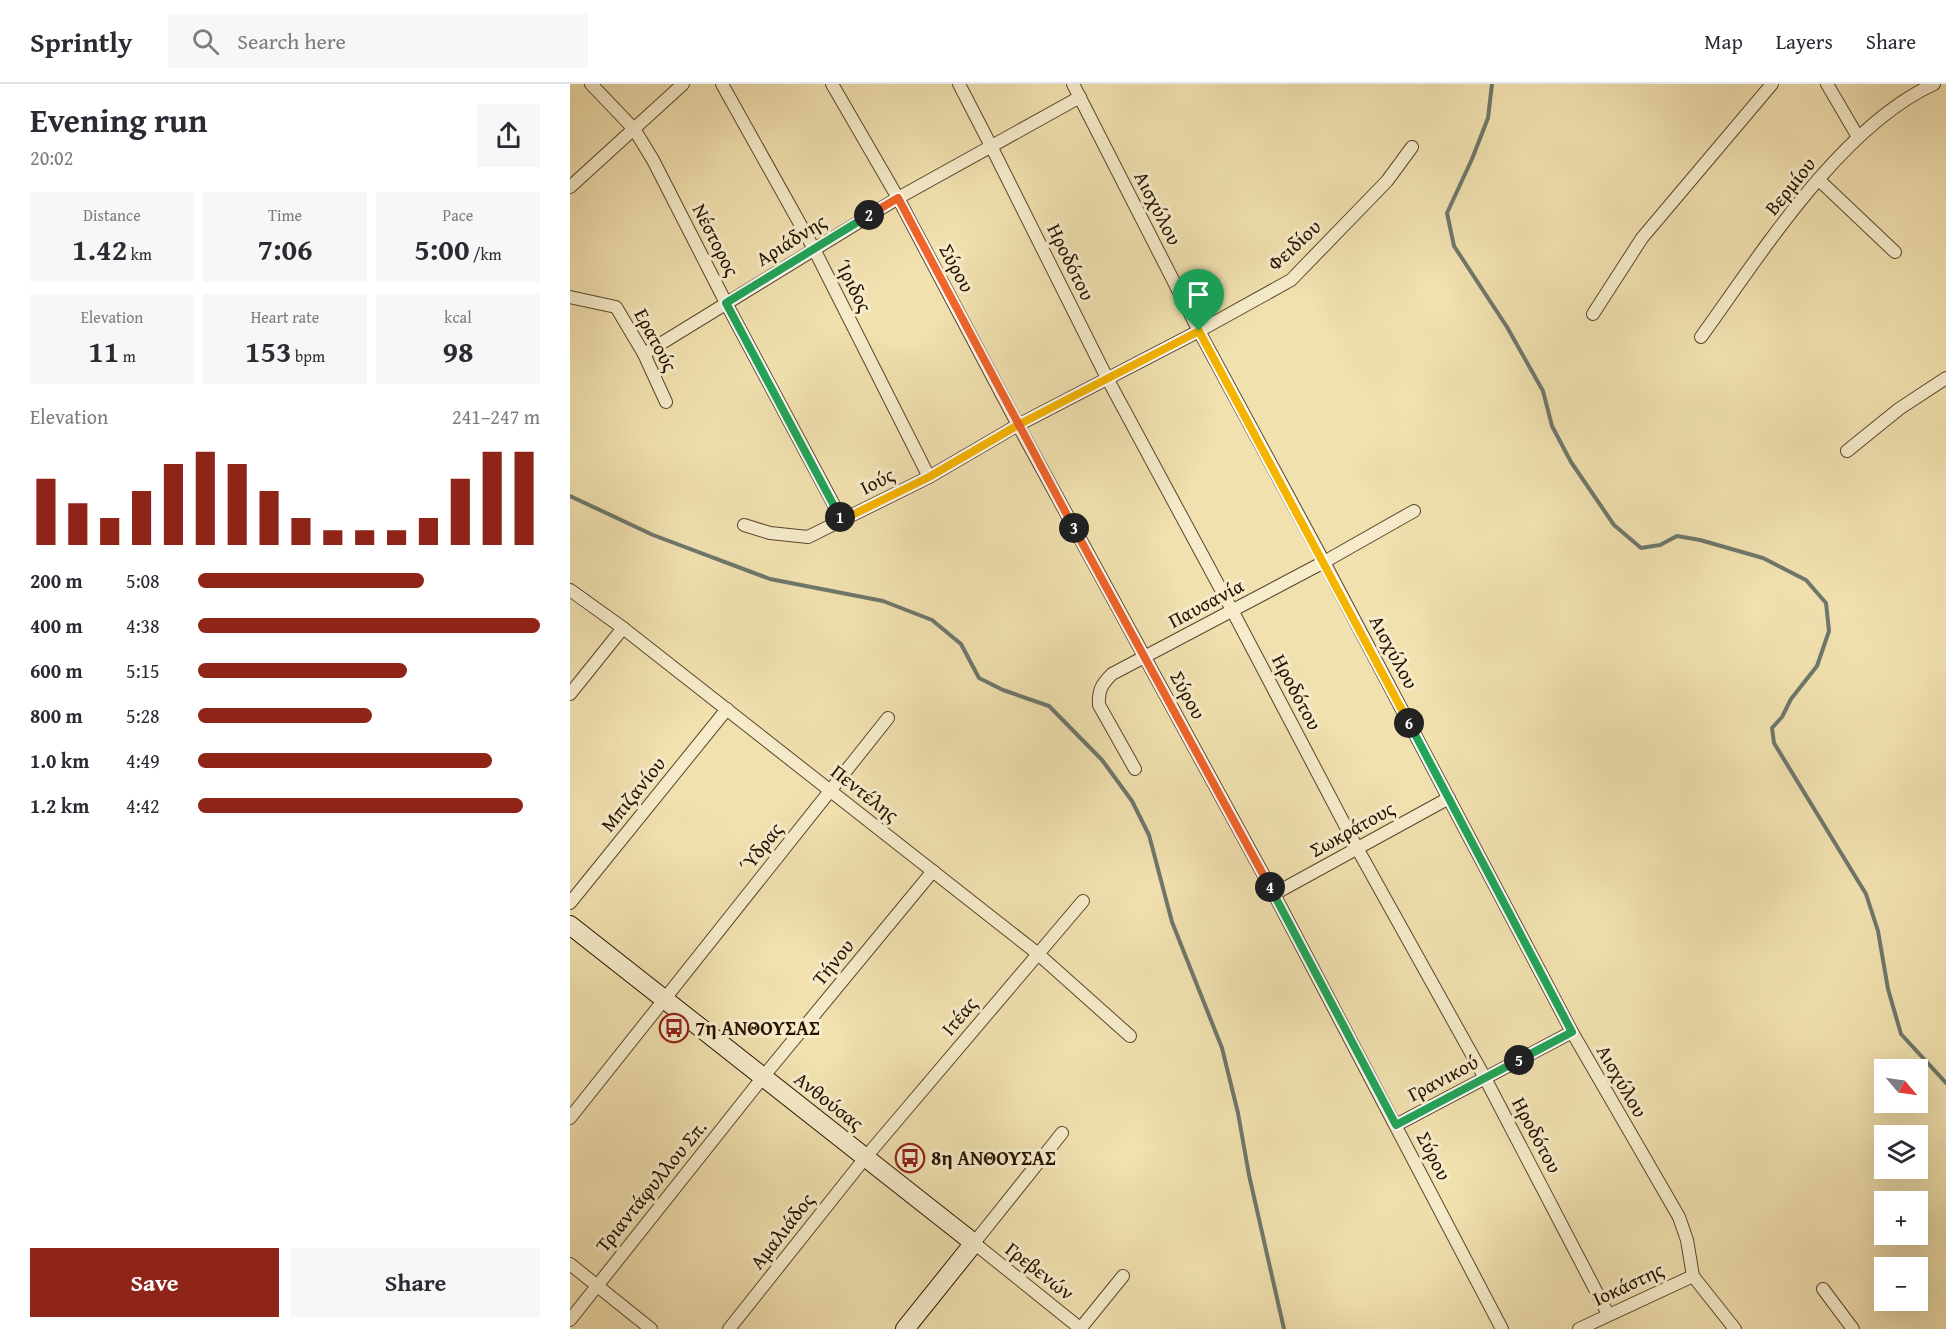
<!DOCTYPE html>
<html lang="en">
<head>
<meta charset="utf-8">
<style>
  body { margin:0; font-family:"Gentium Book Plus",serif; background:#f7f7f7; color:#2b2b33; height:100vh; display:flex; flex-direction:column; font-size:22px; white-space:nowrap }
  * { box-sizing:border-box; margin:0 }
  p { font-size:20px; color:#7c7c81 }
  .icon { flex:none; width:33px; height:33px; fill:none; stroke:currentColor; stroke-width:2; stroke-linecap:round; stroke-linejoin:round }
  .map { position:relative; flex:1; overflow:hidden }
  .side { display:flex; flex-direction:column; background:#fff; width:570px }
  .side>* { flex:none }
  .needle { width:39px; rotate:119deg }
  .tools { position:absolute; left:1304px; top:975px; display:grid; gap:12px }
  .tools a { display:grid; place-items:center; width:54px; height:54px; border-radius:0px; background:#fff; box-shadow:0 6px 24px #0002; font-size:30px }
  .pin { position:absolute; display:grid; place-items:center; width:51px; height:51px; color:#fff; margin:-62px -26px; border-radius:50% 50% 50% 0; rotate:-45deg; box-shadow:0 0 6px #0007 }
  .pin .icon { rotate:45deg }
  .km { position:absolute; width:30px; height:30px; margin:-15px; border-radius:50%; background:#222; color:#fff; font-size:16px; line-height:30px; text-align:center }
  .round { display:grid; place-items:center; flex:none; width:63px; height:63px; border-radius:0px; background:#f7f7f7 }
  .summary { display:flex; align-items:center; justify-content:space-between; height:102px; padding:0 30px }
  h1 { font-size:33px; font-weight:800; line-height:45px }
  .figures { display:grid; grid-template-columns:repeat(3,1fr); gap:9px; height:102px; padding:6px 30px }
  .figures div { display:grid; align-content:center; border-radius:0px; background:#f7f7f7; text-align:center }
  .figures b { font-size:30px; font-weight:800 }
  .figures small { font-size:16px; font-weight:400 }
  .figures p { font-size:16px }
  .chart { height:168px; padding:12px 30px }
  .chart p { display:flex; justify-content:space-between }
  .chart svg { width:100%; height:108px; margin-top:6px; stroke:#8f2418; stroke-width:6 }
  .cta { display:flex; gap:12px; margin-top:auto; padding:12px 30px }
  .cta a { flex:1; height:69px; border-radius:0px; background:#8f2418; color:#fff; font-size:24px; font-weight:800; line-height:69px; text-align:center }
  .cta a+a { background:#f7f7f7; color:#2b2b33 }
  ul { padding:0 30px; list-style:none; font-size:20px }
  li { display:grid; grid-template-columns:96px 72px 1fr; align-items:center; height:45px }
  li i { height:15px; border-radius:8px; background:#8f2418 }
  header { display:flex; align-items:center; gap:36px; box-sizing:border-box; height:84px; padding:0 30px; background:#fff; border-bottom:2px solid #e1e1e2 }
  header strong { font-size:28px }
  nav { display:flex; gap:33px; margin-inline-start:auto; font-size:21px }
  .search { width:420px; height:54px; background:#f7f7f7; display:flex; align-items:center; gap:15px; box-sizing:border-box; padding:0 21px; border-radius:0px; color:#7c7c81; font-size:22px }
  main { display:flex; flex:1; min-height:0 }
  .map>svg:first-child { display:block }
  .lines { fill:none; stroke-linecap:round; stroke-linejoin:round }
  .stream { stroke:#6e776c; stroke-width:4 }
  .street-casing { stroke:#59462c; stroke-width:14 }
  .secondary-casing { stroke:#261200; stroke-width:20 }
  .street { stroke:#f6eccb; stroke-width:12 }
  .secondary { stroke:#f6eccb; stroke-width:18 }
  .split-1-casing { stroke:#fff; stroke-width:12 }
  .split-2-casing { stroke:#fff; stroke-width:12 }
  .split-3-casing { stroke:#fff; stroke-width:12 }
  .split-4-casing { stroke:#fff; stroke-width:12 }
  .split-5-casing { stroke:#fff; stroke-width:12 }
  .split-6-casing { stroke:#fff; stroke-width:12 }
  .split-7-casing { stroke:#fff; stroke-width:12 }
  .split-1 { stroke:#f5b400; stroke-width:8 }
  .split-2 { stroke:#22a559; stroke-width:8 }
  .split-3 { stroke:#f0652b; stroke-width:8 }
  .split-4 { stroke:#f0652b; stroke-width:8 }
  .split-5 { stroke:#22a559; stroke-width:8 }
  .split-6 { stroke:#22a559; stroke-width:8 }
  .split-7 { stroke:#f5b400; stroke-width:8 }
  .labels { text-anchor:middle; stroke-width:6; stroke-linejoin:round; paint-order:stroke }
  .street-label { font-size:20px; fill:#261200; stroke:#f6eccb }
  .poi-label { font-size:20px; font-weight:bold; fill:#261200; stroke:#f6eccb; text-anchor:start }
</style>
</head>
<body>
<header>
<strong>Sprintly</strong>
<div class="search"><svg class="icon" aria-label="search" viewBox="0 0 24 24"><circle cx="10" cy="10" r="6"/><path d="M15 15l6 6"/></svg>Search here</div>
<nav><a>Map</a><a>Layers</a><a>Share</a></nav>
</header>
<main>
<section class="side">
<div class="summary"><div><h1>Evening run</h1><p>20:02</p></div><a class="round"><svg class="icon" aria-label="share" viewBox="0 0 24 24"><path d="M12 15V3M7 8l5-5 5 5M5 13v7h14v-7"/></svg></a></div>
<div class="figures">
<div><p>Distance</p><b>1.42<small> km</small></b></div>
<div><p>Time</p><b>7:06</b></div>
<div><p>Pace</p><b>5:00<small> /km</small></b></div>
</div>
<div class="figures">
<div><p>Elevation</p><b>11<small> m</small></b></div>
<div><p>Heart rate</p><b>153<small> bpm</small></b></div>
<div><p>kcal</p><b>98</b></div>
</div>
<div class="chart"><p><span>Elevation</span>241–247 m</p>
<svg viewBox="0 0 160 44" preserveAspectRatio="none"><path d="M5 44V17M15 44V27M25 44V33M35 44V22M45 44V11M55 44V6M65 44V11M75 44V22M85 44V33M95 44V38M105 44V38M115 44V38M125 44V33M135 44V17M145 44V6M155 44V6"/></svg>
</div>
<ul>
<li><b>200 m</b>5:08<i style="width:66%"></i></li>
<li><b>400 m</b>4:38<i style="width:100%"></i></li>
<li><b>600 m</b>5:15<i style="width:61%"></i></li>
<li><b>800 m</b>5:28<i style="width:51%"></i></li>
<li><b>1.0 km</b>4:49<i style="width:86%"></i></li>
<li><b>1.2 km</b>4:42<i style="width:95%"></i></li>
</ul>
<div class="cta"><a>Save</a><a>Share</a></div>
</section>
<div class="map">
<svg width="1376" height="1245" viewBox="0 0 1376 1245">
  <rect width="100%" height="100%" fill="#f1e1af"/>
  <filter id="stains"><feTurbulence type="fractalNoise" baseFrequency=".00333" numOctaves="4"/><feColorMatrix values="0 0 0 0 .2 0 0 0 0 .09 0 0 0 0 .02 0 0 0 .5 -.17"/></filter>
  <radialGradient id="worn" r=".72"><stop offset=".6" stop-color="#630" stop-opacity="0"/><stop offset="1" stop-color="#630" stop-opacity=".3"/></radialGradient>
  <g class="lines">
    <g class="stream">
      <polyline points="922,0 918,34 902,75 877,129 884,162 937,243 973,307 982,342 1001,378 1044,441 1071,464 1090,461 1107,452 1130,456 1193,474 1236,496 1256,519 1259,547 1247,582 1221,615 1212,633 1202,644 1204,659 1296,810 1308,847 1318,905 1331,950 1376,999"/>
      <polyline points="0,412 83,451 200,495 313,517 362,536 391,560 409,594 433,606 479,622 532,676 562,717 579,751 602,838 652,964 668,1029 679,1091 714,1245"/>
    </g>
    <g class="street-casing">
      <g id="street">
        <polyline points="21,0 64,45 83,76 156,219 272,436"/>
        <polyline points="152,0 244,165 359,393"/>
        <polyline points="262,0 328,114 448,341 704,810 932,1245"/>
        <polyline points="389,0 421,62 537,294 662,526 787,764 915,994 1038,1230"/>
        <polyline points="503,0 629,247 754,478 1002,948 1109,1133 1117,1156 1123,1192 1165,1245"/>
        <polyline points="1257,0 1288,53"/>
        <polyline points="1249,96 1325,168"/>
        <polyline points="0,103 113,0"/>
        <polyline points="0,213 46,223 74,270 96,318"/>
        <polyline points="1023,230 1072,154 1202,0"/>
        <path d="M 1131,253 C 1191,170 1270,43 1364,0"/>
        <polyline points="74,270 328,114 510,13"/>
        <polyline points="1277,367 1329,325 1376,294"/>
        <polyline points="174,441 200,449 238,453 359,393 448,341 629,247 721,196 817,97 842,63"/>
        <polyline points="0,506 53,544 467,869 560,952"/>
        <polyline points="0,610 53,544"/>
        <path d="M 565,685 L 529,621 C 528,606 532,600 542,590 L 754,478 L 844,427"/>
        <polyline points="704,810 879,714"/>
        <polyline points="0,819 157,625"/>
        <polyline points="0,1034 318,634"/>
        <polyline points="826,1041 1002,948"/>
        <polyline points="492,1049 404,1159 511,1245"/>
        <polyline points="0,1180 81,1245"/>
        <polyline points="1253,1205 1283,1245"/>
        <polyline points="0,1236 193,993 363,787"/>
        <polyline points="159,1245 295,1074 513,817"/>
        <polyline points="510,1245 553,1192"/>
        <polyline points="1009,1245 1123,1192"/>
      </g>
    </g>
    <g class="secondary-casing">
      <polyline id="secondary" points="0,841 404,1159 335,1245"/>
    </g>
    <use href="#street" class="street"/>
    <use href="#secondary" class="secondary"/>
  </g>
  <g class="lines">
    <g class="split-1-casing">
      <polyline id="split-1" points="270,433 272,436 359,393 448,341 629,247"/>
    </g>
    <g class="split-2-casing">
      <polyline id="split-2" points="270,433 156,219 299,131"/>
    </g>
    <g class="split-3-casing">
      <polyline id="split-3" points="299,131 328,114 504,444"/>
    </g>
    <g class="split-4-casing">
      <polyline id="split-4" points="504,444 700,803"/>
    </g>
    <g class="split-5-casing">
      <polyline id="split-5" points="700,803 826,1041 949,976"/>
    </g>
    <g class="split-6-casing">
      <polyline id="split-6" points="839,639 1002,948 949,976"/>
    </g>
    <g class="split-7-casing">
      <polyline id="split-7" points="629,247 839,639"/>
    </g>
    <use href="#split-1" class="split-1"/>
    <use href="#split-2" class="split-2"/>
    <use href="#split-3" class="split-3"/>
    <use href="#split-4" class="split-4"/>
    <use href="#split-5" class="split-5"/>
    <use href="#split-6" class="split-6"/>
    <use href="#split-7" class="split-7"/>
  </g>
  <defs>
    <g id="bus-ring" transform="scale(1.5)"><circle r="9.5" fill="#f6eccb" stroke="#8f2418" stroke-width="1.5"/><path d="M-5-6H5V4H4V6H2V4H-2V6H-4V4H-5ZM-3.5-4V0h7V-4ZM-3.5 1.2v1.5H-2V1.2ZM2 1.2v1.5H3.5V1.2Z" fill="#8f2418"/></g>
  </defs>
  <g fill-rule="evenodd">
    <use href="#bus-ring" x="104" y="944"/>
    <use href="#bus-ring" x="340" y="1074"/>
  </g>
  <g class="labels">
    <g class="street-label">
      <text transform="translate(1220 102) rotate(-51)" y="7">Βερμίου</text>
      <text transform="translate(588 124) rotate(63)" y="7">Αισχύλου</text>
      <text transform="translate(146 156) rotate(63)" y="7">Νέστορος</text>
      <text transform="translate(221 156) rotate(-32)" y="7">Αριάδνης</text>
      <text transform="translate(724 161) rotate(-43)" y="7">Φειδίου</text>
      <text transform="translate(501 178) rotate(64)" y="7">Ηροδότου</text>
      <text transform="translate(387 184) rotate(62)" y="7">Σύρου</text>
      <text transform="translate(284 202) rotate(63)" y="7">Ίριδος</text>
      <text transform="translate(86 256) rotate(62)" y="7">Ερατούς</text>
      <text transform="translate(307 397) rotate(-27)" y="7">Ιούς</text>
      <text transform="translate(636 519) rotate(-28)" y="7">Παυσανία</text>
      <text transform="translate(824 568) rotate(62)" y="7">Αισχύλου</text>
      <text transform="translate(727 608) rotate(62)" y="7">Ηροδότου</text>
      <text transform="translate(618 611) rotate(61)" y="7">Σύρου</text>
      <text transform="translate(295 709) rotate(38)" y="7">Πεντέλης</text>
      <text transform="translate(63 710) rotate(-51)" y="7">Μπιζανίου</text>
      <text transform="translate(782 745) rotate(-29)" y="7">Σωκράτους</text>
      <text transform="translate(191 763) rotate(-52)" y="7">Ύδρας</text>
      <text transform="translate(263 878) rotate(-51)" y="7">Τήνου</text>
      <text transform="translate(389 932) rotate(-50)" y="7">Ιτέας</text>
      <text transform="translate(873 994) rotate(-28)" y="7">Γρανικού</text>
      <text transform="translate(1052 997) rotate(60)" y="7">Αισχύλου</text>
      <text transform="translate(259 1017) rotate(38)" y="7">Ανθούσας</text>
      <text transform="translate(967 1051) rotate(62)" y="7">Ηροδότου</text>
      <text transform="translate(864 1072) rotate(63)" y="7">Σύρου</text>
      <text transform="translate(81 1102) rotate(-51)" y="7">Τριαντάφυλλου Σπ.</text>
      <text transform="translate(212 1147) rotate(-52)" y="7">Αμαλιάδος</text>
      <text transform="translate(470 1187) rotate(38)" y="7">Γρεβενών</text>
      <text transform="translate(1058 1200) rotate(-25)" y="7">Ιοκάστης</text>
    </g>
    <g class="poi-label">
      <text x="125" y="951">7η ΑΝΘΟΥΣΑΣ</text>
      <text x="361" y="1081">8η ΑΝΘΟΥΣΑΣ</text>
    </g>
  </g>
  <rect width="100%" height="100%" filter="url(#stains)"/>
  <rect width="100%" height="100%" fill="url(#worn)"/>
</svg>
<div class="tools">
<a><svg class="needle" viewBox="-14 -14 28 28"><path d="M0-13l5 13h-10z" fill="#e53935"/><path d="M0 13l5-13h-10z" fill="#7c7c81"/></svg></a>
<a><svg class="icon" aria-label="layers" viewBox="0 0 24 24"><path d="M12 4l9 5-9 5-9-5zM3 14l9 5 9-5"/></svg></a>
<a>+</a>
<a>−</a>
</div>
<div class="pin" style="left:629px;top:247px;background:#1e9e55"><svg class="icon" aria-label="arrive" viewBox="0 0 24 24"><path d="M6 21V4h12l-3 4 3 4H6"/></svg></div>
<b class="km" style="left:270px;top:433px">1</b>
<b class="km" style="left:299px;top:131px">2</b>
<b class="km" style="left:504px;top:444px">3</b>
<b class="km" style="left:700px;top:803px">4</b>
<b class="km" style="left:949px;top:976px">5</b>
<b class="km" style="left:839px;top:639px">6</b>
</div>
</main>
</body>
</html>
